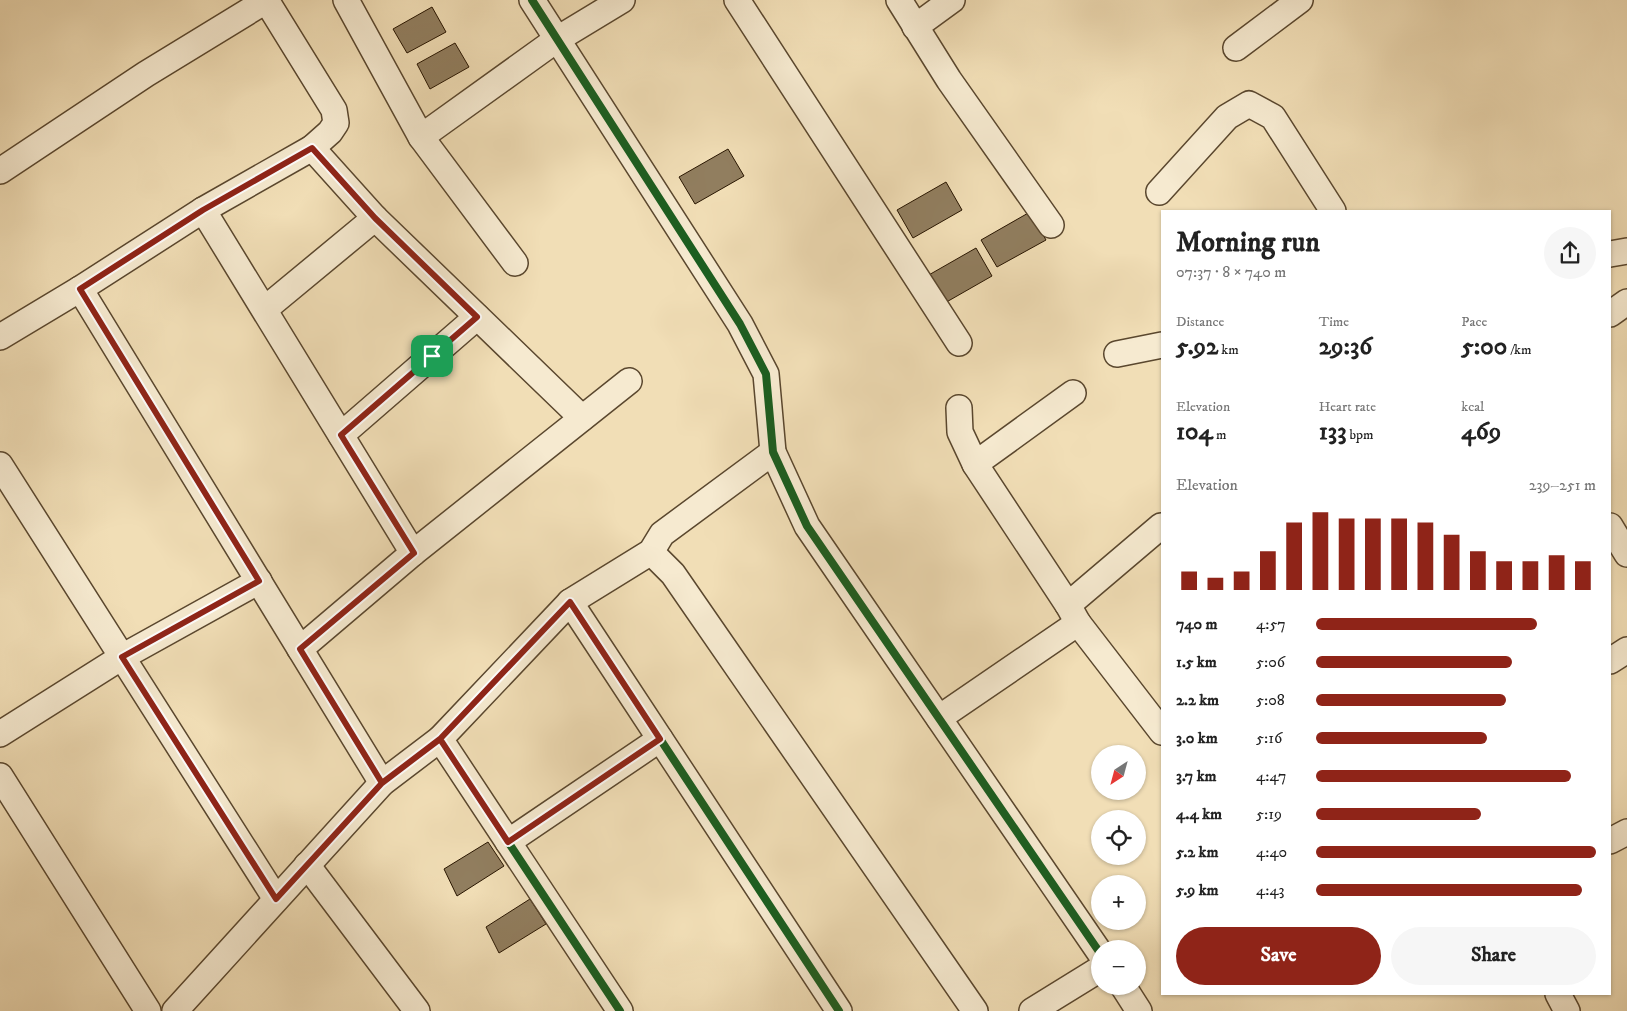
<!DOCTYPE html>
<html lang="en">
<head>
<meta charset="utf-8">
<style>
  body { margin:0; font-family:"IM FELL DW Pica",serif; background:#f6f6f6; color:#222; height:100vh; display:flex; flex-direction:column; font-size:19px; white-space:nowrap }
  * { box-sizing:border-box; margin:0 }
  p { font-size:16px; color:#767676 }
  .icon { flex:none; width:28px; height:28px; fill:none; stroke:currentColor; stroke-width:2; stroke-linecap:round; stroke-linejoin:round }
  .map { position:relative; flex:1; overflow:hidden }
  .details { position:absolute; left:1161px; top:210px; width:450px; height:785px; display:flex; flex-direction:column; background:#fff; border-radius:0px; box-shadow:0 1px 4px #0004 }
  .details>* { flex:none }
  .needle { width:32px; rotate:216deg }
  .buttons { position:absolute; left:1091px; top:745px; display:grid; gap:10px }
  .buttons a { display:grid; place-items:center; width:55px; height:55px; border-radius:50%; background:#fff; box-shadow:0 1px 4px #0004; font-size:25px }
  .pin { position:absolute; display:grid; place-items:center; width:42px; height:42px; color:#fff; margin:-21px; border-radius:10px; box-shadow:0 2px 8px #0006 }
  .round { display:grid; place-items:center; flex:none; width:52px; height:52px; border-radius:26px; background:#f6f6f6 }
  .summary { display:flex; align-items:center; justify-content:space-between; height:85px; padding:0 15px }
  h1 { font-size:28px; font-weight:700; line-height:38px }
  .metrics { display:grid; grid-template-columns:repeat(3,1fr); gap:8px; height:85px; padding:5px 15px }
  .metrics div { display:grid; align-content:center }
  .metrics b { font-size:25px; font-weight:700 }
  .metrics small { font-size:14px; font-weight:400 }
  .metrics p { font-size:14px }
  .chart { height:140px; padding:10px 15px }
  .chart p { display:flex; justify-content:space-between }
  .chart svg { width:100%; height:90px; margin-top:5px; stroke:#8f2418; stroke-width:6 }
  .cta { display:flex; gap:10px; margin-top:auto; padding:10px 15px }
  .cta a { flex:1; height:58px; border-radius:30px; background:#8f2418; color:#fff; font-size:20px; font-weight:700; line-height:58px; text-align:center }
  .cta a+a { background:#f6f6f6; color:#222 }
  ul { padding:0 15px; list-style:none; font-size:16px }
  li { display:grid; grid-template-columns:80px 60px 1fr; align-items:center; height:38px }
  li i { height:12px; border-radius:6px; background:#8f2418 }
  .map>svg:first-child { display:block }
  .building { fill:#917e5f; stroke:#281500 }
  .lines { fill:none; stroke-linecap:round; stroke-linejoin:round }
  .street-casing { stroke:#5a472e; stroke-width:28 }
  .street { stroke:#f6ead0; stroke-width:25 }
  .cycleway-casing { stroke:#f6ead0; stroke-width:11 }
  .cycleway { stroke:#1b5e20; stroke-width:8 }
  .route-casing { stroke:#fff; stroke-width:10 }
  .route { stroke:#8f2418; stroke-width:6 }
</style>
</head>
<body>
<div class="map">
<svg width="1627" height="1011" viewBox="0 0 1627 1011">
  <rect width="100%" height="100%" fill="#f1deb6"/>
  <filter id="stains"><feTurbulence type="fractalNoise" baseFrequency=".004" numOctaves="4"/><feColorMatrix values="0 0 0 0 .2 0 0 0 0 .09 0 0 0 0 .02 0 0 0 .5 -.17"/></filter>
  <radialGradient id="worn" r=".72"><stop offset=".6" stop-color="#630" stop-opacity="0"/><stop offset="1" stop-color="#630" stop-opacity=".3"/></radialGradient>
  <g class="building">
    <polygon points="432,7 446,32 407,53 393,29"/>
    <polygon points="455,43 469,67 430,89 417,64"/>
    <polygon points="728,149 744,176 695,204 679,177"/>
    <polygon points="946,182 962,210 913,238 897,210"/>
    <polygon points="1030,212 1046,240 997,267 981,240"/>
    <polygon points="976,248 992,276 943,304 927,276"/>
    <polygon points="488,842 504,866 457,896 444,869"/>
    <polygon points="530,899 546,924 499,953 486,927"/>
  </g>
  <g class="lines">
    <g class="street-casing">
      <g id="street">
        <polyline points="346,0 421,137 515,263"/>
        <polyline points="532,0 740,324 766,374 773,452 807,526 1100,953"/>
        <polyline points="737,0 959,343"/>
        <polyline points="899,0 949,80 1051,225"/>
        <polyline points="915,27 952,0"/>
        <polyline points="1236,48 1300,0"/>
        <polyline points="421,137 556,40 622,0"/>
        <polyline points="312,148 375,218 582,418"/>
        <polyline points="0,171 146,74 267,0"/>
        <polyline points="1159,192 1227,117 1249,104 1273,117 1333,211"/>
        <polyline points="203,210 413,553"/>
        <polyline points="1610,254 1627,251"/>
        <polyline points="80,289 382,783"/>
        <polyline points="265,309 375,218"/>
        <polyline points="1610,314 1627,302"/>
        <polyline points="0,337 80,289 203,210 312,148 330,132 336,123 334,110 266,0"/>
        <polyline points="1117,354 1162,345"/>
        <polyline points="959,408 960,432 975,464 1068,605 1078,623"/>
        <polyline points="341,435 477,317"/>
        <polyline points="975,464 1073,393"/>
        <polyline points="0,465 276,899"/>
        <polyline points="1610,526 1627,554"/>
        <polyline points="651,552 673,574 975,1011"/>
        <polyline points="570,602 651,552 662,534 773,452"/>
        <polyline points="1068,605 1161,526"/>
        <polyline points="300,649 413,553 629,381"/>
        <polyline points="1610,661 1627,650"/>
        <polyline points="939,718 1078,623 1162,732"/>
        <polyline points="0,734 122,657 259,581"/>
        <polyline points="0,776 148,1011"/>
        <polyline points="1610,841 1627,832"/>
        <polyline points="508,842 660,739"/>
        <polyline points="307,865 417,1011"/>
        <polyline points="1123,986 1139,1011"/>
        <polyline points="1558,994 1567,1011"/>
        <polyline points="175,1011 382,783 440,739"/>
        <polyline points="620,1011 440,739 570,602 839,1011"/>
        <polyline points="1032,1011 1100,969"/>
      </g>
    </g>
    <use href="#street" class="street"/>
    <g class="cycleway-casing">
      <g id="cycleway">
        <polyline points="532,0 740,324 766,374 773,452 807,526 1100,953"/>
        <polyline points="620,1011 440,739 570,602 839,1011"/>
      </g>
    </g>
    <use href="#cycleway" class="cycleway"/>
  </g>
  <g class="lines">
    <g class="route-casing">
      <polyline id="route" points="432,356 341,435 414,553 300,649 382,783 440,739 570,602 660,739 508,842 440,739 382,783 276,899 122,657 259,581 80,289 203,210 312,148 375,218 477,317 432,356"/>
    </g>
    <use href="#route" class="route"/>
  </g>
  <rect width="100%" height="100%" filter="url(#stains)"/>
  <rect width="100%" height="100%" fill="url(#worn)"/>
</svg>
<div class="buttons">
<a><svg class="needle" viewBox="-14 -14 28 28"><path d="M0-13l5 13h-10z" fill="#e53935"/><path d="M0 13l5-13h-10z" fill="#767676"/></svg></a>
<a><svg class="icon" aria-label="locate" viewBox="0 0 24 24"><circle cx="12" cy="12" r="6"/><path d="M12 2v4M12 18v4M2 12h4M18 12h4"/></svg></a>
<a>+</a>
<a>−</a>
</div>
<div class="pin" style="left:432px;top:356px;background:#1e9e55"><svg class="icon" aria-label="arrive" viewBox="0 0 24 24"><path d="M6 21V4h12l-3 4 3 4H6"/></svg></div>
<section class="details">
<div class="summary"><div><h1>Morning run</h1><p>07:37 · 8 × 740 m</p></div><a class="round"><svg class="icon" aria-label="share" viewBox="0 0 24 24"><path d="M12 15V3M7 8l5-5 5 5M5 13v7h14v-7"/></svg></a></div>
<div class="metrics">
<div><p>Distance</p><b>5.92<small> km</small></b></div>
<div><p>Time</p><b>29:36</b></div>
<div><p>Pace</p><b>5:00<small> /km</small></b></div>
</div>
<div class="metrics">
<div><p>Elevation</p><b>104<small> m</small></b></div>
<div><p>Heart rate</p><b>133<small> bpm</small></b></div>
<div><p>kcal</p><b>469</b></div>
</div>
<div class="chart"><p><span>Elevation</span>239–251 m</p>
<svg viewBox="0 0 160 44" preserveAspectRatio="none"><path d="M5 44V35M15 44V38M25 44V35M35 44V25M45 44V11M55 44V6M65 44V9M75 44V9M85 44V9M95 44V11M105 44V17M115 44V25M125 44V30M135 44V30M145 44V27M155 44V30"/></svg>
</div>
<ul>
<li><b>740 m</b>4:57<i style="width:79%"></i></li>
<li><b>1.5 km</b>5:06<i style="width:70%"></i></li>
<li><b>2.2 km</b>5:08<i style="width:68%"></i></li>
<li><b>3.0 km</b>5:16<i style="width:61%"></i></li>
<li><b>3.7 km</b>4:47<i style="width:91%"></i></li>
<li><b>4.4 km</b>5:19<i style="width:59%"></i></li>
<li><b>5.2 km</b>4:40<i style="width:100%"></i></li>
<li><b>5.9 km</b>4:43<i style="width:95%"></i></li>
</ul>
<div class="cta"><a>Save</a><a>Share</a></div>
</section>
</div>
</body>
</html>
